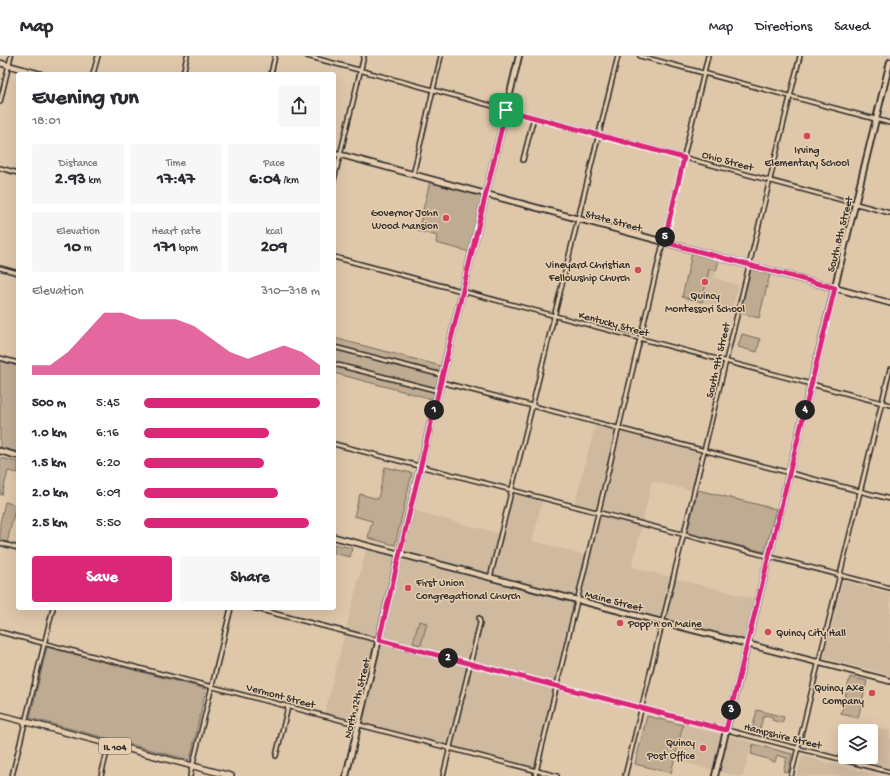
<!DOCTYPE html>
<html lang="en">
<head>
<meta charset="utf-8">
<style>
  body { margin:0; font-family:"Gochi Hand",sans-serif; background:#f7f7f7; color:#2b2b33; height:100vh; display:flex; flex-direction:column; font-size:15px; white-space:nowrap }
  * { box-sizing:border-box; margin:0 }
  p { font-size:13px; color:#7c7c81 }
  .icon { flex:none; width:22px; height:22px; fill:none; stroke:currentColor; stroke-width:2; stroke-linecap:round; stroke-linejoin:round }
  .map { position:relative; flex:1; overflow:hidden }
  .panel { position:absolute; left:16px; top:16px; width:320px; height:538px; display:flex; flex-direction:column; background:#fff; border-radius:4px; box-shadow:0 4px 16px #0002 }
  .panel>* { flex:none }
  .tools { position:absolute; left:838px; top:668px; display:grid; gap:8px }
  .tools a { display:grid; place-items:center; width:40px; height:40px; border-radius:4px; background:#fff; box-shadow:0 4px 16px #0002; font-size:20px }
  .pin { position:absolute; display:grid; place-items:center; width:34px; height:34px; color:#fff; margin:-17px; border-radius:8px; box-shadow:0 2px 6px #0006 }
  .km { position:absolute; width:20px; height:20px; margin:-10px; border-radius:50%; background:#222; color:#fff; font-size:11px; line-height:20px; text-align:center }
  .round { display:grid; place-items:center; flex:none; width:42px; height:42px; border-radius:4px; background:#f7f7f7 }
  .headline { display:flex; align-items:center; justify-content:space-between; height:68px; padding:0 16px }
  h1 { font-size:22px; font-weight:700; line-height:30px }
  .figures { display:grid; grid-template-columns:repeat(3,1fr); gap:6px; height:68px; padding:4px 16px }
  .figures div { display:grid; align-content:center; border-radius:4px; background:#f7f7f7; text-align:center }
  .figures b { font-size:17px; font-weight:700 }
  .figures small { font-size:11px; font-weight:400 }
  .figures p { font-size:11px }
  .chart { height:112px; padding:8px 16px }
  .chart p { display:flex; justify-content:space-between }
  .chart svg { width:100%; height:72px; margin-top:4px; fill:#db2777; opacity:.7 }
  .cta { display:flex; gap:8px; margin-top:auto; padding:8px 16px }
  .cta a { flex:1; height:46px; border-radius:4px; background:#db2777; color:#fff; font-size:16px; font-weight:700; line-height:46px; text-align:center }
  .cta a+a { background:#f7f7f7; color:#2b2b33 }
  ul { padding:0 16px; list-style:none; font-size:13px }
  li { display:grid; grid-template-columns:64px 48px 1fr; align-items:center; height:30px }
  li i { height:10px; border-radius:5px; background:#db2777 }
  header { display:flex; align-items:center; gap:24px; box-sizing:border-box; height:56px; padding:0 20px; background:#fff; border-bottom:1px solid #e1e1e2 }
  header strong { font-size:19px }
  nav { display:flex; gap:22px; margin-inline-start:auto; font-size:14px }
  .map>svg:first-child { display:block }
  .built { fill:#cfb99f }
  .green { fill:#beab92; stroke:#746b5e }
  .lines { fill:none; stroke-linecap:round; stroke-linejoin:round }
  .street-casing { stroke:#2b2b2b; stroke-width:6 }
  .secondary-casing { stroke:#2b2b2b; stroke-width:8 }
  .primary-casing { stroke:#2b2b2b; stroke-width:8 }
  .street { stroke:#e7ceaf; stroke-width:3 }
  .secondary { stroke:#e7ceaf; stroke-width:4.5 }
  .primary { stroke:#e7ceaf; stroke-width:5 }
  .route-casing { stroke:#fff; stroke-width:8 }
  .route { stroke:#db2777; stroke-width:5 }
  .poi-dot { fill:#d1495b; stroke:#e7ceaf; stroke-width:1.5 }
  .labels { text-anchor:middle; stroke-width:3; stroke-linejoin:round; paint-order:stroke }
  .shield { fill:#e7ceaf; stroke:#635c53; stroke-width:1 }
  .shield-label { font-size:10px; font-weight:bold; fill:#2b2b2b }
  .poi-label { font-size:11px; fill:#2b2b2b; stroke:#e7ceaf; text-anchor:end }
  .street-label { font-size:11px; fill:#2b2b2b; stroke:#e7ceaf }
</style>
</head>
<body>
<header>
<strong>Map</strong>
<nav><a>Map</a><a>Directions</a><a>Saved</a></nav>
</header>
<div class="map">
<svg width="890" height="720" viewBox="0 0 890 720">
  <rect width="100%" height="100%" fill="#dfc7aa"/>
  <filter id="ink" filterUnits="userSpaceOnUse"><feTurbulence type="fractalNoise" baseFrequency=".025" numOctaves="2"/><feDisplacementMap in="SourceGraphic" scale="8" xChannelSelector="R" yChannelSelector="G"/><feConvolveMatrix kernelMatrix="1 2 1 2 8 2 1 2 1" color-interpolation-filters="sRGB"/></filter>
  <g filter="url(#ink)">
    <g class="built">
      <polygon points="692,197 719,204 714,222 738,229 732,254 682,241"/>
      <polygon points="596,367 704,394 694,435 652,425 632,511 758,544 747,588 577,544 536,714 324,660 367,490 399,498 410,454 501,478 512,434 543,442 532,485 588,500 598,457 574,450"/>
      <polygon points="843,525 890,538 890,619 824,602"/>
      <polygon points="684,669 752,686 743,720 736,720 675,704"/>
      <polygon points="872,670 890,675 890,712 863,705 864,701 871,701 871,675"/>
      <polygon points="802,700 879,720 797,720"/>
    </g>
    <g class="green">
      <polygon points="430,125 485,139 470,196 436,187 437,180 418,175"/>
      <polygon points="692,197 719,204 716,215 709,213 702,246 682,241"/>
      <polygon points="751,213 770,218 759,262 740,257"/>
      <polygon points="742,278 760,283 757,296 738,291"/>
      <polygon points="334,282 445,311 436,344 334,317"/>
      <polygon points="0,305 18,310 18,396 0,391"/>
      <polygon points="0,402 18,406 18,417 8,415 2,439 0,438"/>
      <polygon points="385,411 412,417 395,489 368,482 372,465 354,460 360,438 378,443"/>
      <polygon points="698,434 776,453 765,496 687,477"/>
      <polygon points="5,446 16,449 7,487 0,485 0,467"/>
      <polygon points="334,488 352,492 350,501 334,497"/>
      <polygon points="419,565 427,567 421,589 413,587"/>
      <polygon points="47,591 206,633 190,704 30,662"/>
      <polygon points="850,621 867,625 858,662 841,658"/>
      <polygon points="757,654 784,661 782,667 772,664 773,661 765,659 764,661 763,661 759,676 752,674"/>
      <polygon points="647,660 683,669 671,717 635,708"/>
      <polygon points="753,688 792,698 788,717 783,715 787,702 777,699 775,706 768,704 768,703 751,698"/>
    </g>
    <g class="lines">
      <g class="street-casing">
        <g id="street">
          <polyline points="307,0 890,157"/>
          <polyline points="640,0 890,67"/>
          <polyline points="93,18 98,0"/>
          <polyline points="183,18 187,0"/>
          <polyline points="271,18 275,0"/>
          <polyline points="0,46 11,0"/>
          <polyline points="523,104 534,61"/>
          <polyline points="0,112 18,117"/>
          <polyline points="413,119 441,0"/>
          <polyline points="334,124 364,0"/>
          <polyline points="334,201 890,349"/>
          <polyline points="0,212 18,217"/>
          <polyline points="334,291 442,319"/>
          <polyline points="0,302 18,307"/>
          <polyline points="334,308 439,335"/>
          <polyline points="441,326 890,443"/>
          <polyline points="334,388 890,532"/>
          <polyline points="0,487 18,492"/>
          <polyline points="490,522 618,0"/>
          <polyline points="253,552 890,716"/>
          <polyline points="0,576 557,720"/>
          <polyline points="276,700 288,651"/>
          <polyline points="12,720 53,552"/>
          <polyline points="101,720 109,688"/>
          <polyline points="190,720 231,552"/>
          <polyline points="443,720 480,567 479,562"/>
          <polyline points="535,720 708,0"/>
          <polyline points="625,720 800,0"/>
          <polyline points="791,720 890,313"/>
        </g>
      </g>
      <g class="secondary-casing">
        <g id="secondary">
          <polyline points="0,7 40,18"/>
          <polyline points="334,97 890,247"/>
          <polyline points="0,395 18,400"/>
          <polyline points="334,481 890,625"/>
          <polyline points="346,720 519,0"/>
          <polyline points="715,720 890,6"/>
        </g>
      </g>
      <g class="primary-casing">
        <polyline id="primary" points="0,659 231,720"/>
      </g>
      <use href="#street" class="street"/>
      <use href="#secondary" class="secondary"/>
      <use href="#primary" class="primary"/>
    </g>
  </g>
  <g class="lines" filter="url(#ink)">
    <g class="route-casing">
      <polygon id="route" points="506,54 684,102 664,186 835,232 726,674 379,584"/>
    </g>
    <use href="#route" class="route"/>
  </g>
  <g class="poi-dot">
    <circle cx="807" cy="80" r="4"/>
    <circle cx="446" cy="162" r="4"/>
    <circle cx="638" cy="214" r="4"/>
    <circle cx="705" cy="226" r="4"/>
    <circle cx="408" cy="532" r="4"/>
    <circle cx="620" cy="567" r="4"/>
    <circle cx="768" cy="576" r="4"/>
    <circle cx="872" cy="637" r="4"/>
    <circle cx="703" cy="692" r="4"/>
  </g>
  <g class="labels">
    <rect class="shield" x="99" y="682" width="32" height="16" rx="3"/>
    <g class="shield-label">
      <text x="115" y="694">IL 104</text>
    </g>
    <g class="poi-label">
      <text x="807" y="97" text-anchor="middle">Irving<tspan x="807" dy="13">Elementary School</tspan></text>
      <text x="438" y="160">Governor John<tspan x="438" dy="13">Wood Mansion</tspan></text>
      <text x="630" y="212">Vineyard Christian<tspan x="630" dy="13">Fellowship Church</tspan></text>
      <text x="705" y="243" text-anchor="middle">Quincy<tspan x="705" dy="13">Montessori School</tspan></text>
      <text x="416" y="530" text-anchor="start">First Union<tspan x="416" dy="13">Congregational Church</tspan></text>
      <text x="628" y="571" text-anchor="start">Popp'n on Maine</text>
      <text x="776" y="580" text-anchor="start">Quincy City Hall</text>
      <text x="864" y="635">Quincy Axe<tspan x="864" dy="13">Company</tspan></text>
      <text x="695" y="690">Quincy<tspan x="695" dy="13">Post Office</tspan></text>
    </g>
    <g class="street-label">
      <text transform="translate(728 104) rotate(15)" y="4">Ohio Street</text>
      <text transform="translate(614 164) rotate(15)" y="4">State Street</text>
      <text transform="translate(839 178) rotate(-76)" y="4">South 8th Street</text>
      <text transform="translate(614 267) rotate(15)" y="4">Kentucky Street</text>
      <text transform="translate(717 304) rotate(-77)" y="4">South 9th Street</text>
      <text transform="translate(614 544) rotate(14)" y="4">Maine Street</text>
      <text transform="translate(281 639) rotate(15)" y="4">Vermont Street</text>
      <text transform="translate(356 642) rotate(-76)" y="4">North 12th Street</text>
      <text transform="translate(783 679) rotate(14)" y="4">Hampshire Street</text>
    </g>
  </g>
</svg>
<div class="tools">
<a><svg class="icon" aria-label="layers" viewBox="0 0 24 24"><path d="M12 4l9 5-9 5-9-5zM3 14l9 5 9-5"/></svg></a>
</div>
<div class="pin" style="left:506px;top:54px;background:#1e9e55"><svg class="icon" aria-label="arrive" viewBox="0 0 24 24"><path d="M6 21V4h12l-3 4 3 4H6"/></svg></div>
<b class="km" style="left:434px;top:354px">1</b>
<b class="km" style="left:448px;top:602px">2</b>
<b class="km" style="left:731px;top:654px">3</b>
<b class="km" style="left:805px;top:354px">4</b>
<b class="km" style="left:665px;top:181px">5</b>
<section class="panel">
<div class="headline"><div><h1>Evening run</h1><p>18:01</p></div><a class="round"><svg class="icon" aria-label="share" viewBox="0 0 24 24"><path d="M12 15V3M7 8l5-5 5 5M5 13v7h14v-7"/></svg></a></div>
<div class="figures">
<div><p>Distance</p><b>2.93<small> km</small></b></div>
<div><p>Time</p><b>17:47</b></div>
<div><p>Pace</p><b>6:04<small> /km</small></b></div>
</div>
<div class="figures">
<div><p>Elevation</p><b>10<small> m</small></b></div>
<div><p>Heart rate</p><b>171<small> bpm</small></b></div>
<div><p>kcal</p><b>209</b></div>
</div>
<div class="chart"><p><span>Elevation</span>310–318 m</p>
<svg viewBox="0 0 160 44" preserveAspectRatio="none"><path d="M0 44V38L10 38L20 30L30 18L40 6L50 6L60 10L70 10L80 10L90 14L100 22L110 30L120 34L130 30L140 26L150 30L160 38V44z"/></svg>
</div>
<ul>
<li><b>500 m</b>5:45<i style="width:100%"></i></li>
<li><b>1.0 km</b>6:16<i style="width:71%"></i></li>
<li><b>1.5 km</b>6:20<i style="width:68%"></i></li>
<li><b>2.0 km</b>6:09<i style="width:76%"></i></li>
<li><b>2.5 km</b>5:50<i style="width:94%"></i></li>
</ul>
<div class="cta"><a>Save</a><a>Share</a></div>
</section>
</div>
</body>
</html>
